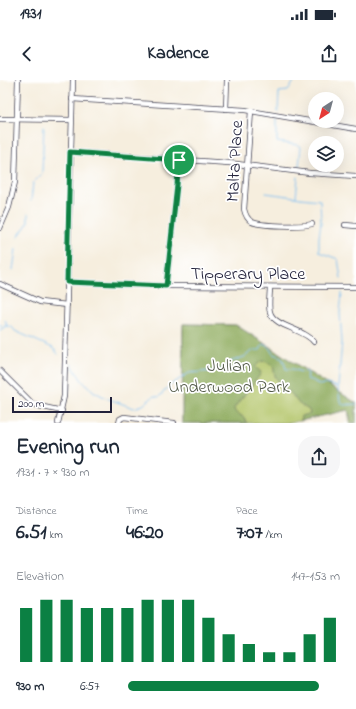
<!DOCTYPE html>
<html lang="en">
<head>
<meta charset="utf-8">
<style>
  body { margin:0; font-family:"Indie Flower",sans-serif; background:#f6f6f7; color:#1f2937; height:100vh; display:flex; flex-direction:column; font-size:15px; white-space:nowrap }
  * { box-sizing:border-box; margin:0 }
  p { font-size:13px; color:#747a83 }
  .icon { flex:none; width:22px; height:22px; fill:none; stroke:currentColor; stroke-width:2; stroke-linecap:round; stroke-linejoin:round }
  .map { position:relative; height:343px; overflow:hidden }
  .drawer { display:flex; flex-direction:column; background:#fff; flex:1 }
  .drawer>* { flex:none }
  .needle { width:26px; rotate:216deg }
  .fabs { position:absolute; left:308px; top:12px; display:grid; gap:8px }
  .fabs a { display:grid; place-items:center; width:36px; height:36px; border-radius:50%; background:#fff; box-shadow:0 4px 16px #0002; font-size:20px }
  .scale { position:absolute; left:12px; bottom:10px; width:100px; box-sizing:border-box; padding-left:4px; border:2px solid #22223b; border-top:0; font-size:11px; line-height:14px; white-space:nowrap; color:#22223b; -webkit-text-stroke:3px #fff; paint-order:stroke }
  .pin { position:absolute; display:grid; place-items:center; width:34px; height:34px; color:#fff; margin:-17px; border:2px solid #fff; border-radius:50%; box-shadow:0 1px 4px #0007 }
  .round { display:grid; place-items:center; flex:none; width:42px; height:42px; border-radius:16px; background:#f6f6f7 }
  .head { display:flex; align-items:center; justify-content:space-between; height:68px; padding:0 16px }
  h1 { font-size:22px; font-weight:700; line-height:30px }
  .figures { display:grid; grid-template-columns:repeat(3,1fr); gap:6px; height:68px; padding:4px 16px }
  .figures div { display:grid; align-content:center }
  .figures b { font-size:20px; font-weight:700 }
  .figures small { font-size:11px; font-weight:400 }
  .figures p { font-size:11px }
  .chart { height:112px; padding:8px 16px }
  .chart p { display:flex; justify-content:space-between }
  .chart svg { width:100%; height:72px; margin-top:4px; stroke:#0b8043; stroke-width:6 }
  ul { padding:0 16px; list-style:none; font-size:13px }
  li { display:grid; grid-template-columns:64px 48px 1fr; align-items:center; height:30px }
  li i { height:10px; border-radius:5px; background:#0b8043 }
  .status { display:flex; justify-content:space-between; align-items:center; height:28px; padding:0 20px; background:#fff; direction:ltr }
  .status svg { height:11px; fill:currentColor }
  header { display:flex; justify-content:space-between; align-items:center; height:52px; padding:0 16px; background:#fff; font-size:18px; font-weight:700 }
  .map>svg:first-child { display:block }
  .green { fill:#b2c467; stroke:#6a7351 }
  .forest { fill:#8daa5c; stroke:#58664c }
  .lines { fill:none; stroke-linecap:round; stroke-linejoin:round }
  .stream { stroke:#7bbef1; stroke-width:1 }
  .minor-casing { stroke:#424153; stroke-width:6 }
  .minor { stroke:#fff; stroke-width:4.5 }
  .route-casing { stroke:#fff; stroke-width:8 }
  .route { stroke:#0b8043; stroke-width:5 }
  .labels { text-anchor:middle; stroke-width:3.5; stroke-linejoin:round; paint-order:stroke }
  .street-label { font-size:18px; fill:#22223b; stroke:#fff }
  .park-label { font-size:18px; fill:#545b4a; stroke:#fff }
</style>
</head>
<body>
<div class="status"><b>19:31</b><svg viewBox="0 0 49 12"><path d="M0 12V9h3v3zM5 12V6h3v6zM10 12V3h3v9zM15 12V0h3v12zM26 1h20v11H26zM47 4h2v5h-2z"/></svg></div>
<header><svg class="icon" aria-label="back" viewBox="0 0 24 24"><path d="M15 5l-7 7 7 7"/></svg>Kadence<svg class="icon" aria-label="share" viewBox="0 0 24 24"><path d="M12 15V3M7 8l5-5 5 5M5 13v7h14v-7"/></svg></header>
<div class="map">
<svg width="356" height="343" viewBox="0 0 356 343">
  <rect width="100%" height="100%" fill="#fff"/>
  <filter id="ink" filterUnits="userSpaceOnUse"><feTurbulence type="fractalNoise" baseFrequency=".025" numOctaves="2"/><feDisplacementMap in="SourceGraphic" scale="8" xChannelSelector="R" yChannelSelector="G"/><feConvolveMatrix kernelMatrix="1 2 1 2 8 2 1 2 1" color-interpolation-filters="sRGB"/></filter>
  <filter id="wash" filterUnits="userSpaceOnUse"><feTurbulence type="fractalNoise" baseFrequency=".012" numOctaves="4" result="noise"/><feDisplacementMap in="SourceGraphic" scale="16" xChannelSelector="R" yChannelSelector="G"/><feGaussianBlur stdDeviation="0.9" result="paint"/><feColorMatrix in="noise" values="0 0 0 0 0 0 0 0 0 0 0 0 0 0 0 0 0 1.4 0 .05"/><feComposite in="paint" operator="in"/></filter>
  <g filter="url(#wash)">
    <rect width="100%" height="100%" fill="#f6eede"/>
    <polygon class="green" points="183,244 236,245 356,323 356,343 350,343 348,330 290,343 182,343"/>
    <polygon class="forest" points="183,244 236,245 356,323 356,343 352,342 348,330 300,341 301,336 310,334 309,330 299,324 290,312 284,310 275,296 273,286 269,283 264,281 260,282 255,287 261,292 260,295 234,328 235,332 242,336 247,343 182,343"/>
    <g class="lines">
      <g class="stream">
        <polyline points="278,32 279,12 288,11 295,0"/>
        <polyline points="277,41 277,62 298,65 301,67 299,86"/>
        <polyline points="266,113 295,117 300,118 320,120 321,142 319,158 319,172 338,179 341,198"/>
        <polyline points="296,117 298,97"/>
        <polyline points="31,121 33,103 40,96 42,93 44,46"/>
        <polyline points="18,157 28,143 28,134"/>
        <polyline points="13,190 16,169"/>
        <polyline points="342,213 340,233 342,262 338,307 340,321 343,325 356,324"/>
        <polyline points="5,240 7,245"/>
        <polyline points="0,245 12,247 15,251 53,268 58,274"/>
        <polyline points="0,250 5,247"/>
        <polyline points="71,284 83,302 88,305 93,311 106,318 134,328 143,325 154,316 158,317 161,315 169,306 189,293 212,291 221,289 226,286 230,282 244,277 254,270 260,270 263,264 268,266 273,274 281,277 284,282 286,289 293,289 301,292 306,291 308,293 307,299 314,301 318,305 327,304 338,307"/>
      </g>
    </g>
  </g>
  <g filter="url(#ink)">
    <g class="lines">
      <g class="minor-casing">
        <g id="minor">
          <polyline points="72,19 245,30 356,49"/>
          <polyline points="226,29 227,0"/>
          <path d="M 251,31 L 244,129 C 245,134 247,139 252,142 C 261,146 302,147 312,144"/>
          <polyline points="0,39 71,40"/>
          <polyline points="70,72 229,83 310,93 356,96"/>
          <polyline points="345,145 356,146"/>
          <polyline points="0,148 9,127 15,102 18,0"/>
          <polyline points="67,202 166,206 356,207"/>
          <polyline points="0,204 40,222 67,225"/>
          <polyline points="166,206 177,105 179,80"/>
          <path d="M 270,207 C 270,215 268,225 270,232 C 274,247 305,249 314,262"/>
          <polyline points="0,291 32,323 39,326 62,331"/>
          <polyline points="58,343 64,316 73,0"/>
          <polyline points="119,343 120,339 124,337 174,343"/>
        </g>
      </g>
      <use href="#minor" class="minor"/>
    </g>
  </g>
  <g class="lines" filter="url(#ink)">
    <g class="route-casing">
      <polygon id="route" points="70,72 179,80 177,105 166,206 67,202"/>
    </g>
    <use href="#route" class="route"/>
  </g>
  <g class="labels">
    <g class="street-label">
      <text transform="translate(234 81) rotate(-87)" y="6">Malta Place</text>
      <text x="248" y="199">Tipperary Place</text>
    </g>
    <g class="park-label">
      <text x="229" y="291">Julian<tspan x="229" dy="21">Underwood Park</tspan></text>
    </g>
  </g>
</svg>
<div class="fabs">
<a><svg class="needle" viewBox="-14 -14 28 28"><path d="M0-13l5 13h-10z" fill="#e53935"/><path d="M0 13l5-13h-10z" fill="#747a83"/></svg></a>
<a><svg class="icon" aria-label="layers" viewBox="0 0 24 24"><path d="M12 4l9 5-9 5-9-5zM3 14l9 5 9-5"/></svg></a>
</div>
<div class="scale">200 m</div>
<div class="pin" style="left:179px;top:80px;background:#1e9e55"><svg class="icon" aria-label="arrive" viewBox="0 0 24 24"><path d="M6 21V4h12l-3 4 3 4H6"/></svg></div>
</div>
<section class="drawer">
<div class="head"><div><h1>Evening run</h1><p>19:31 · 7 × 930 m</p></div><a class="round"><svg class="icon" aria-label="share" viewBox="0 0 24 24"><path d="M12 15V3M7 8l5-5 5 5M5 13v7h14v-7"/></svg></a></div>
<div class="figures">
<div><p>Distance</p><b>6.51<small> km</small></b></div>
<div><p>Time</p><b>46:20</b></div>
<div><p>Pace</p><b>7:07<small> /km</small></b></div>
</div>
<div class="chart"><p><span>Elevation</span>147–153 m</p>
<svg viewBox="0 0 160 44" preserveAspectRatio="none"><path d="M5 44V11M15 44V6M25 44V6M35 44V11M45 44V11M55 44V11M65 44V6M75 44V6M85 44V6M95 44V17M105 44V27M115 44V33M125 44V38M135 44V38M145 44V27M155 44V17"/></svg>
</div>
<ul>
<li><b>930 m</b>6:57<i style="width:90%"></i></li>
</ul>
</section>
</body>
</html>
